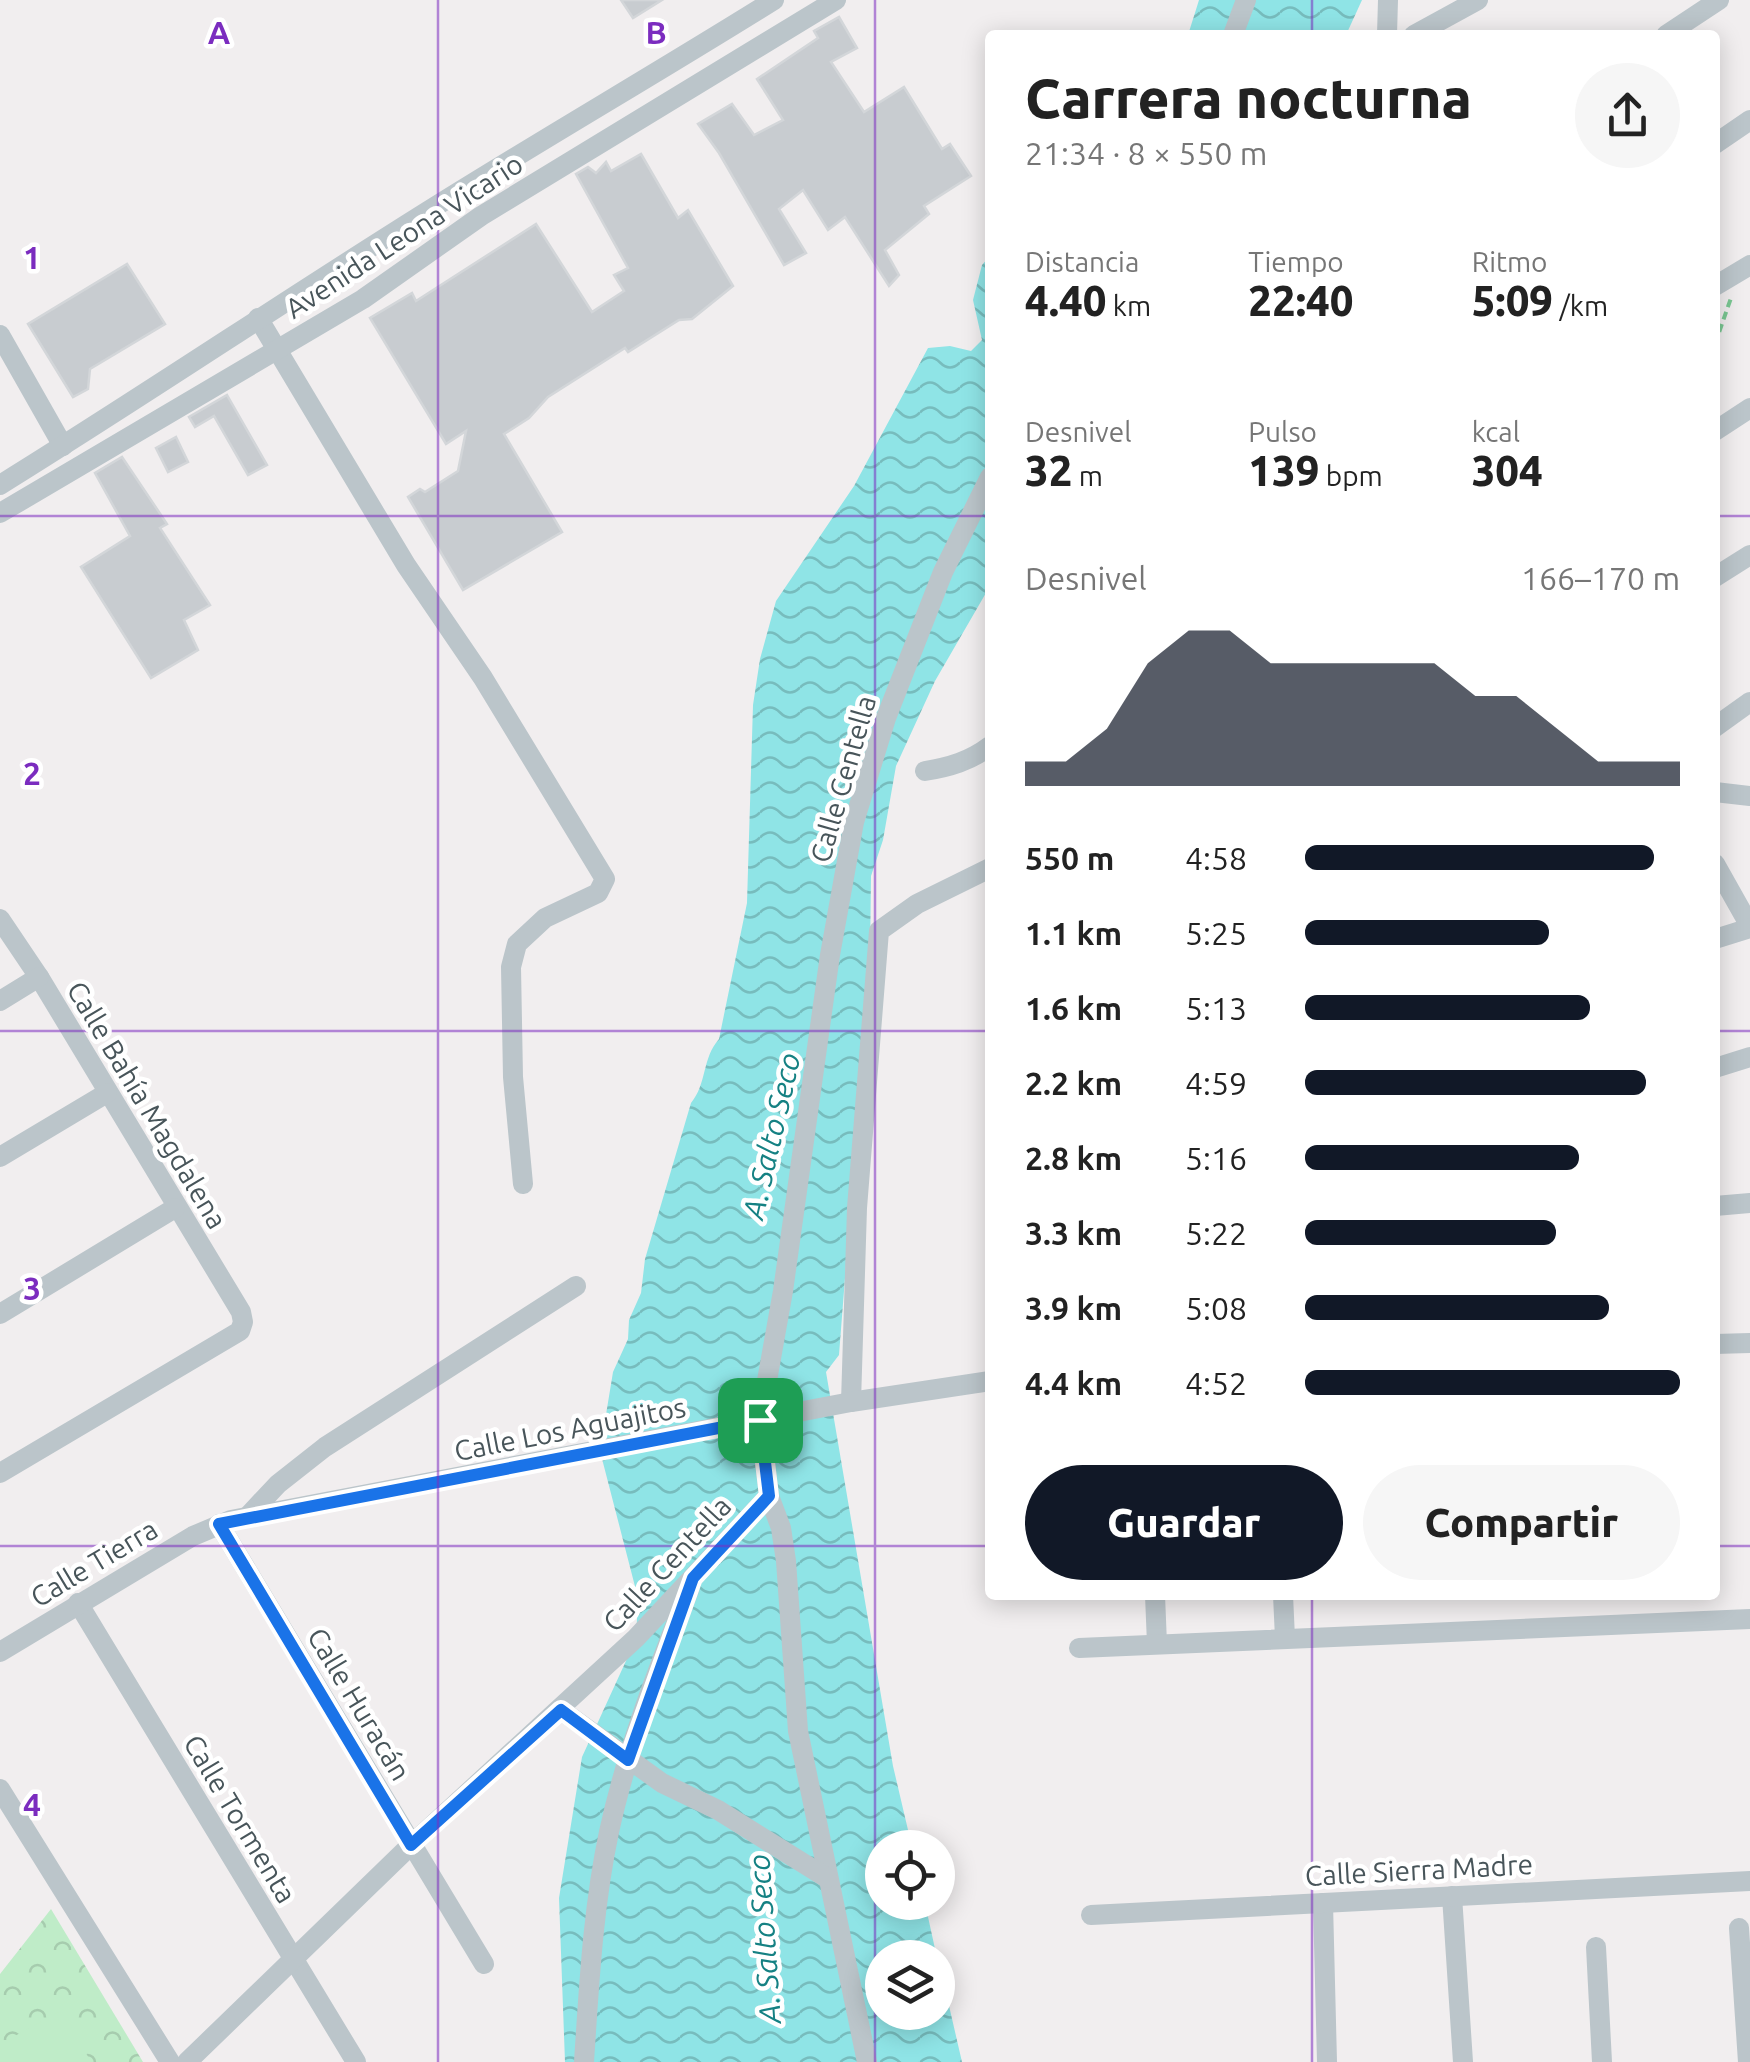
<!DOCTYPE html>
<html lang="es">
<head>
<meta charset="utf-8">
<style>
  body { margin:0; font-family:Ubuntu,sans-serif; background:#f6f6f6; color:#222; height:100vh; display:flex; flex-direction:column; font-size:38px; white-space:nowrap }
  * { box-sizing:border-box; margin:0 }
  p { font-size:32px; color:#767676 }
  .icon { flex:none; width:55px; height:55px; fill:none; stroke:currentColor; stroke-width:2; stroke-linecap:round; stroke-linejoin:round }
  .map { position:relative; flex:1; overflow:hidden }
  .side { position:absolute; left:985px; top:30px; width:735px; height:1570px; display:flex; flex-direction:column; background:#fff; border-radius:10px; box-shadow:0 5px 25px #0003 }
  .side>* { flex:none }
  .fabs { position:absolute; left:865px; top:1830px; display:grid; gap:20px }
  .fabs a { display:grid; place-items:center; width:90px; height:90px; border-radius:50%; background:#fff; box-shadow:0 5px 25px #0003; font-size:50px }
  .pin { position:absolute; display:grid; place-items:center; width:85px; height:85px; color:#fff; margin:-42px; border-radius:20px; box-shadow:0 5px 15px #0006 }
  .round { display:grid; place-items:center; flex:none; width:105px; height:105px; border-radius:52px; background:#f6f6f6 }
  .head { display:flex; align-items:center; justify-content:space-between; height:170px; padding:0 40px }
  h1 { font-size:55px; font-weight:800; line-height:75px }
  .stats { display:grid; grid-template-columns:repeat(3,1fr); gap:15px; height:170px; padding:10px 40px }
  .stats div { display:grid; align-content:center }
  .stats b { font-size:42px; font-weight:800 }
  .stats small { font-size:28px; font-weight:400 }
  .stats p { font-size:28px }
  .chart { height:280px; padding:20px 40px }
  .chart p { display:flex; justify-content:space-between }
  .chart svg { width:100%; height:180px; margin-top:10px; fill:#111827; opacity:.7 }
  .button { display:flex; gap:20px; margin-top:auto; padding:20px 40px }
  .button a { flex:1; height:115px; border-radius:60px; background:#111827; color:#fff; font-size:40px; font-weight:800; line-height:115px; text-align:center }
  .button a+a { background:#f6f6f6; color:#222 }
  ul { padding:0 40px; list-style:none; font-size:32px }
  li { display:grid; grid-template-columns:160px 120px 1fr; align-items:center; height:75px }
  li i { height:25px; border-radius:12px; background:#111827 }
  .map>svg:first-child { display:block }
  .park { fill:url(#park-crowns) }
  .pitch { fill:#bfecc8 }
  .water { fill:url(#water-waves) }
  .building { fill:#c8ccd0; stroke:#d3d6d9; stroke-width:2.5 }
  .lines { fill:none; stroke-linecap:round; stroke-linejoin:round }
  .path { stroke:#7ac792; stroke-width:4; stroke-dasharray:8 5; stroke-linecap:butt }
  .minor { stroke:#bbc5ca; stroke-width:20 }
  .route-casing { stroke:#fff; stroke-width:20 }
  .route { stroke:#1a73e8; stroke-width:12 }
  .grid { fill:none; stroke:#7b2cbf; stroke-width:2.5; stroke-opacity:0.55 }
  .labels { text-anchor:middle; stroke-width:9; stroke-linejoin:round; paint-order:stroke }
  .street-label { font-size:28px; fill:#48555a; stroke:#fff }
  .water-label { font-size:30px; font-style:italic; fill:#158183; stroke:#fff }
  .grid-label { font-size:32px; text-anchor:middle; font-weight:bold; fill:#7b2cbf; stroke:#fff; stroke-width:9; stroke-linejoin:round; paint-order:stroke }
</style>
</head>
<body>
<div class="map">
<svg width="1750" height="2062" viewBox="0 0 1750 2062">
  <defs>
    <pattern id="park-crowns" width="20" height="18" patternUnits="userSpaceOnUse" patternTransform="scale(2.5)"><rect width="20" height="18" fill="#bfecc8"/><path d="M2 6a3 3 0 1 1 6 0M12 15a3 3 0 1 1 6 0" fill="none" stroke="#a6ccae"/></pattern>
    <pattern id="water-waves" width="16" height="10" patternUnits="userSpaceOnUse" patternTransform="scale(2.5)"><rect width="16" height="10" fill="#8fe4e6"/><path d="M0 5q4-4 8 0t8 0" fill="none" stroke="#77bcbd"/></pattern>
  </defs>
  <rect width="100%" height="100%" fill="#f1eeef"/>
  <polygon class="park" points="51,1909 143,2062 0,2062 0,1974"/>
  <polygon class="pitch" points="62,2010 91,2062 27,2062 13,2037"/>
  <g class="water">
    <polygon points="1199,0 1362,0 1346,35 1188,35"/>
    <path d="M 990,256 L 990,586 L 935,681 L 896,766 L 883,840 L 871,876 L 870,957 L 839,1355 L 826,1372 L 893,1766 L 912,1847 L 882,1848 L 882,1902 L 925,1903 L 937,1958 L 882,1958 L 882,2012 L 938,2012 L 938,1958 L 962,2062 L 565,2062 L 559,1898 L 582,1757 L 636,1639 L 638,1598 L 600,1451 L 613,1372 L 628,1339 L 629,1320 L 641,1293 L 645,1259 L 691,1103 C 707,1084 702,1058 719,1039 L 747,903 L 753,705 L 760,659 L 776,601 L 854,486 L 928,348 L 950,346 L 971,351 L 982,340 L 973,300 L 982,265 Z"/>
  </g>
  <g class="building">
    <polygon points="621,0 662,0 633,18"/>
    <polygon points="839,17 857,48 831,62 864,112 904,87 942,149 950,144 971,176 924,206 929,214 885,250 899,275 889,286 845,217 828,230 803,190 779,209 806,253 784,265 719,153 698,124 732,104 754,135 783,120 757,79 818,38 814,31"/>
    <polygon points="641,154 678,218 688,210 733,286 692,319 679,320 628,352 625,348 548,397 529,418 504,434 562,532 463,590 408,497 420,489 425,492 458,471 466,431 446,444 370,318 412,293 416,301 536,224 592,312 624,291 614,275 628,268 576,174 588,167 596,173 606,162 611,171"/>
    <polygon points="127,264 165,324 90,369 88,389 73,397 28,324"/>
    <polygon points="227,395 267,465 248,475 214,416 195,427 189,417"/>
    <polygon points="176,437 188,462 168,472 156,448"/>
    <polygon points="122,457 167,524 160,528 210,605 184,620 198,650 151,678 81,567 130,536 95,473"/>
  </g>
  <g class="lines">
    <polyline class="path" points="1715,344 1731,298"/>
    <g class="minor">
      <polyline points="1233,35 1246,0"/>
      <polyline points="1387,35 1388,0"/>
      <polyline points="1414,35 1478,0"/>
      <polyline points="1666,35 1719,0"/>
      <polyline points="1715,144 1750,120"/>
      <polyline points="1715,286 1750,265"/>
      <polyline points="258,318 406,565 483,678 605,879 598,893 545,918 517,944 511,967 513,1077 523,1184"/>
      <polyline points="0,335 63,446"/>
      <polyline points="1715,431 1750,408"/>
      <path d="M 0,485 C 147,394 290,297 436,206 C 548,136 662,70 774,0"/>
      <polyline points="0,513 363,299 481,216 836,0"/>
      <polyline points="1715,577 1750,555"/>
      <polyline points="1715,727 1750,702"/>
      <path d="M 925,771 C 950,767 970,761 990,746"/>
      <polyline points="1715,792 1750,796"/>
      <polyline points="1715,864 1750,926"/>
      <polyline points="0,919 39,977 241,1312 243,1322 240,1331 0,1473"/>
      <polyline points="1715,939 1750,928"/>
      <polyline points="0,1001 39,977"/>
      <polyline points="1715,1068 1750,1057"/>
      <polyline points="0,1157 107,1093"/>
      <polyline points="1715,1206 1750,1203"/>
      <polyline points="0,1314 175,1208"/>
      <polyline points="1715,1344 1750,1343"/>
      <polyline points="851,1402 857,1208 879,931 917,904 990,868"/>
      <polyline points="769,1496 781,1528 786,1561 798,1731 867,2062"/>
      <polyline points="248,1516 278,1484 325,1447 576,1286"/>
      <polyline points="219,1524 484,1964"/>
      <polyline points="1155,1595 1157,1644"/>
      <polyline points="1283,1595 1285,1638"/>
      <polyline points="78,1603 356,2062"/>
      <polyline points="1079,1648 1750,1619"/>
      <polyline points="0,1652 193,1536 231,1520 851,1402 990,1381"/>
      <polyline points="561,1710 662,1783 718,1810 827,1878"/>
      <polyline points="0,1789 170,2062"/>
      <polyline points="1452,1896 1463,2062"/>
      <polyline points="1323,1903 1327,2062"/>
      <polyline points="1091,1915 1750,1881"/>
      <polyline points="1739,1928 1748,2062"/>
      <polyline points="1596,1947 1602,2062"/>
      <polyline points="187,2062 411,1845 636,1638 769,1496 760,1420 783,1291 830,955 854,822 886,718 943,572 990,477"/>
      <path d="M 584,2062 C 589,1986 593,1907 609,1832 C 627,1749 658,1669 689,1590"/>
    </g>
  </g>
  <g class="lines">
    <g class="route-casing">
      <polygon id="route" points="760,1420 769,1496 693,1578 628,1760 561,1710 411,1845 219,1524"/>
    </g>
    <use href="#route" class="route"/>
  </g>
  <path class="grid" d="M 438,0 L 438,2062M 875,0 L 875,2062M 1312,0 L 1312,35M 0,516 L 990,516M 1715,516 L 1750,516M 0,1031 L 990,1031M 1715,1031 L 1750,1031M 0,1546 L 990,1546M 1715,1546 L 1750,1546M 1312,1595 L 1312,2062"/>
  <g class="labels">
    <g class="street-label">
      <text transform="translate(404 236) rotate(-33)" y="10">Avenida Leona Vicario</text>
      <text transform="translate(843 779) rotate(-74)" y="10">Calle Centella</text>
      <text transform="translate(147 1105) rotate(59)" y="10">Calle Bahía Magdalena</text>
      <text transform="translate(570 1429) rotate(-11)" y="10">Calle Los Aguajitos</text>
      <text transform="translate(94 1563) rotate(-31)" y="10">Calle Tierra</text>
      <text transform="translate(667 1564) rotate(-47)" y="10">Calle Centella</text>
      <text transform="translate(359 1704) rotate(59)" y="10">Calle Huracán</text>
      <text transform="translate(240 1819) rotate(59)" y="10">Calle Tormenta</text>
      <text transform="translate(1419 1870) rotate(-3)" y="10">Calle Sierra Madre</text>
    </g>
    <g class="water-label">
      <text transform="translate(772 1136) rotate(-77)" y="10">A. Salto Seco</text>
      <text transform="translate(765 1939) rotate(-94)" y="10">A. Salto Seco</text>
    </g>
  </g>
  <g class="grid-label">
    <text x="219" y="44">A</text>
    <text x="656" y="44">B</text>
    <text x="32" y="269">1</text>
    <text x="32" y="785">2</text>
    <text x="32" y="1300">3</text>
    <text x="32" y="1816">4</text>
  </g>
</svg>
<div class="fabs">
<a><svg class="icon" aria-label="locate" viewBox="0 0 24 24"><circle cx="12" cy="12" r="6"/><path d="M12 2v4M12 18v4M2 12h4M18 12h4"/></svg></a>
<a><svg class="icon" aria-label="layers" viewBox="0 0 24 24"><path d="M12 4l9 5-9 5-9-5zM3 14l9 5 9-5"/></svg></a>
</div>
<div class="pin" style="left:760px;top:1420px;background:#1e9e55"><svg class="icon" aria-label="arrive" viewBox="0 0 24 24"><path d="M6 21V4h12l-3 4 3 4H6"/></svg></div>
<section class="side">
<div class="head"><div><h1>Carrera nocturna</h1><p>21:34 · 8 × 550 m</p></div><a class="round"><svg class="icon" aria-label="share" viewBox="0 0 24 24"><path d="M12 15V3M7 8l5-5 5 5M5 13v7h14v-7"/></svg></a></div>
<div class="stats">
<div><p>Distancia</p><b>4.40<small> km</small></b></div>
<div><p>Tiempo</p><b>22:40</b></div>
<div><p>Ritmo</p><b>5:09<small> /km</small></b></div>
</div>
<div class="stats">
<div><p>Desnivel</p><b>32<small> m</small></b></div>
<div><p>Pulso</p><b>139<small> bpm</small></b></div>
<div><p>kcal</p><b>304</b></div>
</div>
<div class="chart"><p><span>Desnivel</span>166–170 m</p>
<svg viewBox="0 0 160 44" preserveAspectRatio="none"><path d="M0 44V38L10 38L20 30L30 14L40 6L50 6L60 14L70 14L80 14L90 14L100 14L110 22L120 22L130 30L140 38L150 38L160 38V44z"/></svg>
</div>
<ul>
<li><b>550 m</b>4:58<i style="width:93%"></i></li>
<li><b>1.1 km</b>5:25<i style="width:65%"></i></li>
<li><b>1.6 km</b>5:13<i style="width:76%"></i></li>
<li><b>2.2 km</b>4:59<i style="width:91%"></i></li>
<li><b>2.8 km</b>5:16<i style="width:73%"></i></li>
<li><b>3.3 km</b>5:22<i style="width:67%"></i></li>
<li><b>3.9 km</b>5:08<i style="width:81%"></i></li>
<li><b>4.4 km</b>4:52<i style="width:100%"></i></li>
</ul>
<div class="button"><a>Guardar</a><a>Compartir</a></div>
</section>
</div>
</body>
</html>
